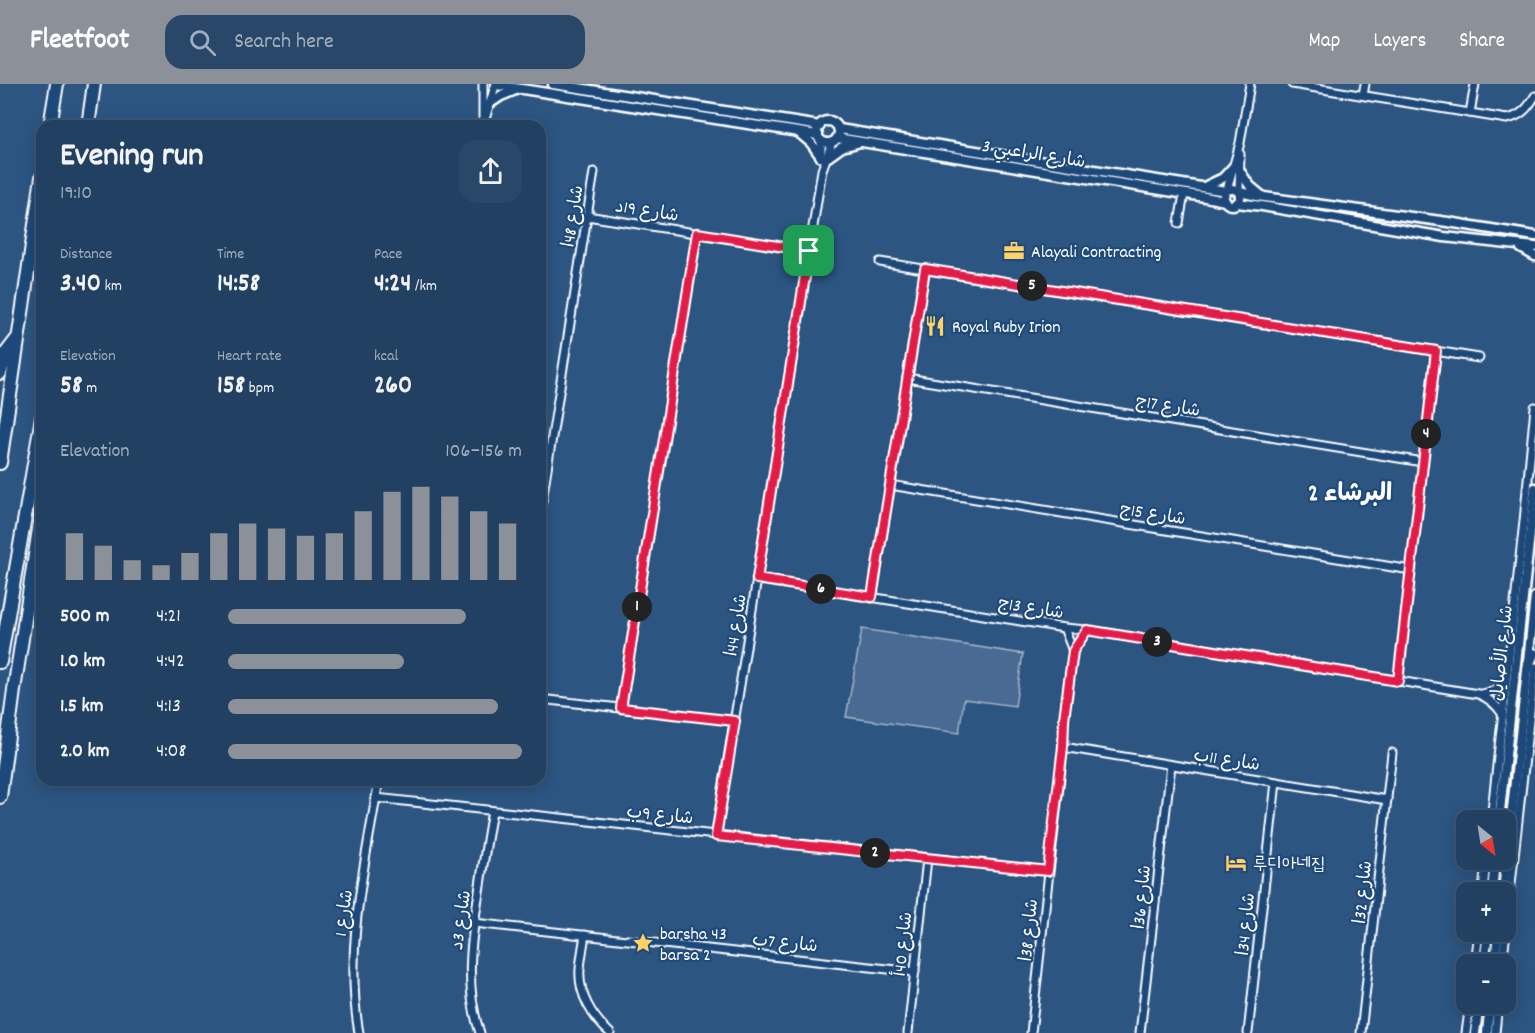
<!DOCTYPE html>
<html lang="en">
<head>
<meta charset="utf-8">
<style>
  body { margin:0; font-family:Dekko,"Playpen Sans Arabic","Poor Story",sans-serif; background:#294768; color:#f1f3f6; height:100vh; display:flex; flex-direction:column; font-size:22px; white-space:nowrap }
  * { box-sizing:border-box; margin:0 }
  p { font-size:20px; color:#a2afbe }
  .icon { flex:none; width:33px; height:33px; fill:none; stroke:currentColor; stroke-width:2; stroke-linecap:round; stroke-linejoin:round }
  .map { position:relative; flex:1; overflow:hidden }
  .sheet { position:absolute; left:36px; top:36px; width:510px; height:666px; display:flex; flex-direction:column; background:#214062; border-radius:18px; box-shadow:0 3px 15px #0003,0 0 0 2px #3e5977 }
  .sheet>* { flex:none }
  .needle { width:39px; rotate:150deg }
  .tools { position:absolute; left:1456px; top:726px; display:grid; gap:12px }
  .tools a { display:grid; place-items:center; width:60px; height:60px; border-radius:12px; background:#214062; box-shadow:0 3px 15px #0003,0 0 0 2px #3e5977; font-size:30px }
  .pin { position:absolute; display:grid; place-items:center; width:51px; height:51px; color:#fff; margin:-26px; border-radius:12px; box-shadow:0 3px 9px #0006 }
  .km { position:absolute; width:30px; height:30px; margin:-15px; border-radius:50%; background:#222; color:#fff; font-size:16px; line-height:30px; text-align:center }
  .round { display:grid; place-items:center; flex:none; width:63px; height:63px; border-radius:18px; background:#294768 }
  .head { display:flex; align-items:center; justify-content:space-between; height:102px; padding:0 24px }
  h1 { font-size:33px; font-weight:700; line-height:45px }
  .stats { display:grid; grid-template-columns:repeat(3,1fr); gap:9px; height:102px; padding:6px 24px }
  .stats div { display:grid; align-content:center }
  .stats b { font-size:26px; font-weight:700 }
  .stats small { font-size:16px; font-weight:400 }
  .stats p { font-size:16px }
  .chart { height:168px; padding:12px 24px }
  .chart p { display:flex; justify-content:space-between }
  .chart svg { width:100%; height:108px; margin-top:6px; stroke:#8c9099; stroke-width:6 }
  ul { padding:0 24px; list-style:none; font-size:20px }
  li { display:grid; grid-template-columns:96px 72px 1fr; align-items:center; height:45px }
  li i { height:15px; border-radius:8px; background:#8c9099 }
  header { display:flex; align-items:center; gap:36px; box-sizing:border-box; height:84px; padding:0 30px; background:#8c9099; color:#fff }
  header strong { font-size:28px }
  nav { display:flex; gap:33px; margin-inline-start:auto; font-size:21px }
  .search { width:420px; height:54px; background:#294768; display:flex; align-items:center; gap:15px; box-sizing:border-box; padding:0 21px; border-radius:18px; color:#a2afbe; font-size:22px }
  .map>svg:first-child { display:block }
  .green { fill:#486b92; stroke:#a4b5c8; stroke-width:1.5 }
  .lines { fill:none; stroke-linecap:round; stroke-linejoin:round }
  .minor-casing { stroke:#fff; stroke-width:11 }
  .tertiary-casing { stroke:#fff; stroke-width:13 }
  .motorway-casing { stroke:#fff; stroke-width:16 }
  .minor { stroke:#1f4a7a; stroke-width:7 }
  .tertiary { stroke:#1f4a7a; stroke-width:8 }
  .motorway { stroke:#1f4a7a; stroke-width:12 }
  .route-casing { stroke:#fff; stroke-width:12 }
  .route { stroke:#e11d48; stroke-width:8 }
  .labels { text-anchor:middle; stroke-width:4.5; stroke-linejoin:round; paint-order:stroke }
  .street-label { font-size:18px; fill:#fff; stroke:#1f4a7a }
  .poi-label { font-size:18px; fill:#fff; stroke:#1f4a7a; text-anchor:start }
  .district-label { font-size:24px; font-weight:bold; fill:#fff; stroke:#1f4a7a }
</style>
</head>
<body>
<header>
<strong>Fleetfoot</strong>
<div class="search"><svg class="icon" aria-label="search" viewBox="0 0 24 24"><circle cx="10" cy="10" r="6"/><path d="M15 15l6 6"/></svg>Search here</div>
<nav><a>Map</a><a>Layers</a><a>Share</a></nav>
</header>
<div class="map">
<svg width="1535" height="949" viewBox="0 0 1535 949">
  <rect width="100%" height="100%" fill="#2c5582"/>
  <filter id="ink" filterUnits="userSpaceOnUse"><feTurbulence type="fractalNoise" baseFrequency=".0167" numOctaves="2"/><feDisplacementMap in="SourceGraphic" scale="12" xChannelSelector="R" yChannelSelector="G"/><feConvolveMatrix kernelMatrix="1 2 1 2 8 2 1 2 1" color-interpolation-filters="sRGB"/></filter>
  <g filter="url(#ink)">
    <polygon class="green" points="862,545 1023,570 1015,622 964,615 959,649 846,633"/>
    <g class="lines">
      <g class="minor-casing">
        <g id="minor">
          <polyline points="483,0 483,33"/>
          <path d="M 1292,0 L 1507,35 C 1521,32 1528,24 1535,12"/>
          <polyline points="1363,11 1365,0"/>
          <polyline points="1470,29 1475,0"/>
          <polyline points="483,42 495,2"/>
          <polyline points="821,56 821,74"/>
          <polyline points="1227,106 1240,59 1250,0"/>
          <polyline points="1239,107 1240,70"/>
          <polyline points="587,132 809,167"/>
          <polyline points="1179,139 1184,110"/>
          <polyline points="880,178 1479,274"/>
          <polyline points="907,294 1423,378"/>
          <polyline points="890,401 1411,486"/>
          <polyline points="540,429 594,88"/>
          <path d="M 757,495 L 1064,544 L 1087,546 L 1478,610 C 1489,614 1497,621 1503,631"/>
          <polyline points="872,514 925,185"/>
          <polyline points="1064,544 1073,567"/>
          <polyline points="1529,583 1535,569"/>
          <polyline points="1398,597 1436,267"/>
          <path d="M 1481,610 C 1492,609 1500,605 1506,595"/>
          <polyline points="540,615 735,637"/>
          <polyline points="621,624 697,149"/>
          <polyline points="1063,663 1387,716"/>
          <polyline points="376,714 1048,787"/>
          <polyline points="1491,736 1524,437 1535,323"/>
          <polyline points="716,752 822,86 832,58"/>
          <polyline points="1483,808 1486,776"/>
          <polyline points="474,839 915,888"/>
          <polyline points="1506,845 1535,583"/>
          <path d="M 585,851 C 583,863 581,874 580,885 C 578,910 592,933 610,949"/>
          <polyline points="1475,880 1479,848"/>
          <polyline points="1502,880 1506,848"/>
          <path d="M 359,949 C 344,864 365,780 379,696"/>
          <path d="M 480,949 C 464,902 471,856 479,808 C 483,781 487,754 492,727"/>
          <polyline points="908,949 927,775"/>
          <polyline points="1031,949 1063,663 1064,635 1073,567 1087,546"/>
          <polyline points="1140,949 1171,681"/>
          <polyline points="1248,949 1276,698"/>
          <polyline points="1361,949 1392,669"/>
          <polyline points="1466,949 1470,920"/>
          <polyline points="1495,949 1498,920"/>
        </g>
      </g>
      <g class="tertiary-casing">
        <g id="tertiary">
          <polyline points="553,0 820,42"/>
          <polyline points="496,1 818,51"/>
          <polyline points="489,20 501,12 518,5"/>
          <circle cx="828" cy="48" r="11"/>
          <polyline points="839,45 1226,107"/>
          <polyline points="798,48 811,59 821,73"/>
          <polyline points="837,54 1205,113 1225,117"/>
          <polyline points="828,73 842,63 857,59"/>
          <polyline points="1239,86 1250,102 1262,112"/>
          <polyline points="1206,102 1223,94 1234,82"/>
          <circle cx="1232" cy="113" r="8"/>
          <polyline points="1240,108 1257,112 1448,138 1535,152"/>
          <polyline points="1237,119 1262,122 1444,153 1535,163"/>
          <polyline points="1521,164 1535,172"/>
          <polyline points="1499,736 1535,404"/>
          <polyline points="1492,808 1495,776"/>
          <polyline points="1503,808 1535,513"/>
          <polyline points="1484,880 1488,848"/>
          <polyline points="1495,880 1498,848"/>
          <polyline points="1475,949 1479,920"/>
          <polyline points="1487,949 1490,920"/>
        </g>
      </g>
      <g class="motorway-casing">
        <g id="motorway">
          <polyline points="50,42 57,0"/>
          <polyline points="88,42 94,0"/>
          <polyline points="0,289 7,268 17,255"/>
          <polyline points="0,379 42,93"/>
          <polyline points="0,578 42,333"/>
          <polyline points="0,713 14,606 42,426"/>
        </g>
      </g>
      <use href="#minor" class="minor"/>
      <use href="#tertiary" class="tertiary"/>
      <use href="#motorway" class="motorway"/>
    </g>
  </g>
  <g class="lines" filter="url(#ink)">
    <g class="route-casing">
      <polygon id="route" points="697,149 809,167 757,495 872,513 925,185 1436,267 1398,597 1087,546 1073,567 1064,635 1063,663 1048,787 716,752 735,637 621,624"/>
    </g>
    <use href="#route" class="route"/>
  </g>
  <defs>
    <g id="office-bare" transform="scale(1.62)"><path d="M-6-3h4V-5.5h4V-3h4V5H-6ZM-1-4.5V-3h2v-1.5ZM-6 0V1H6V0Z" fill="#ffd166" stroke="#1f4a7a" stroke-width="2.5" paint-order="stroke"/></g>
    <g id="restaurant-bare" transform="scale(1.62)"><path d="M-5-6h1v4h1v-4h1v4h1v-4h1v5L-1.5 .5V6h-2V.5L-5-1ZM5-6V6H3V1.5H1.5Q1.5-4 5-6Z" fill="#ffd166" stroke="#1f4a7a" stroke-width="2.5" paint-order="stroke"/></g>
    <g id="hotel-bare" transform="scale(1.62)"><path d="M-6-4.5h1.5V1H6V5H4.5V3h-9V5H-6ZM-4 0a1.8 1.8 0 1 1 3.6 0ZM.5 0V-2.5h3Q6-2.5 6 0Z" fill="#ffd166" stroke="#1f4a7a" stroke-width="2.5" paint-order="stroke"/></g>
    <g id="sight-bare" transform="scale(1.62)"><path d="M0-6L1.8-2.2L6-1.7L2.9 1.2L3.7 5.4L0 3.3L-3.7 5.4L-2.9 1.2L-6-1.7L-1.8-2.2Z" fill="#ffd166" stroke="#1f4a7a" stroke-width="2.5" paint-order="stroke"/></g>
  </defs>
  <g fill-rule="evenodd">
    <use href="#office-bare" x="1014" y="167"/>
    <use href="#restaurant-bare" x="935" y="242"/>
    <use href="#hotel-bare" x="1236" y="779"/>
    <use href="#sight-bare" x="643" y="859"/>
  </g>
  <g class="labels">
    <g class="street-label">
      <text transform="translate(1034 69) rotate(9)" y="6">شارع الراعبي 3</text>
      <text transform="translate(647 126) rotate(9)" y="6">شارع 19د</text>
      <text transform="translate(572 132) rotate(-81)" y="6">شارع 48ا</text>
      <text transform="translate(1168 321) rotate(9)" y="6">شارع 17ج</text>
      <text transform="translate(1153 429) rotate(9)" y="6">شارع 15ج</text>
      <text transform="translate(1031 523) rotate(9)" y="6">شارع 13ج</text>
      <text transform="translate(735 541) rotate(-81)" y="6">شارع 44ا</text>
      <text transform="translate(1501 569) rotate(-84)" y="6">شارع الأصايل</text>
      <text transform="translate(1227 675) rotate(9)" y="6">شارع 11ب</text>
      <text transform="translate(660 730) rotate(6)" y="6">شارع 9ب</text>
      <text transform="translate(1362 808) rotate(-84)" y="6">شارع 32ا</text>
      <text transform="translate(1141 813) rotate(-84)" y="6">شارع 36ا</text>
      <text transform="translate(343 829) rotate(-82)" y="6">شارع 1</text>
      <text transform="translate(460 836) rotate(-82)" y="6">شارع 3د</text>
      <text transform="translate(1245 840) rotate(-84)" y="6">شارع 34ا</text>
      <text transform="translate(1028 846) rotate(-84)" y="6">شارع 38ا</text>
      <text transform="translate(785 858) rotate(6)" y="6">شارع 7ب</text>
      <text transform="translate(902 860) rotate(-84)" y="6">شارع 40أ</text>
    </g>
    <g class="poi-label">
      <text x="1031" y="173">Alayali Contracting</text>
      <text x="952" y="248">Royal Ruby Irion</text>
      <text x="1253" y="785">루디아네집</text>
      <text x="660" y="855">barsha 43<tspan x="660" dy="21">barsa 2</tspan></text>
    </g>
    <g class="district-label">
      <text x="1350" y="416">البرشاء 2</text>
    </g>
  </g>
</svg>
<div class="tools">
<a><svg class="needle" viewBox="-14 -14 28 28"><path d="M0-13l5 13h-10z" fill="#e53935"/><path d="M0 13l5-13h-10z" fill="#a2afbe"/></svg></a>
<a>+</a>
<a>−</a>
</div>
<div class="pin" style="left:809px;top:167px;background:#1e9e55"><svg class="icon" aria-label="arrive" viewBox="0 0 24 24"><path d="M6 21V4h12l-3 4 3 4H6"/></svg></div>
<b class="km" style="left:637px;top:523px">1</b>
<b class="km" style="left:875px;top:769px">2</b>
<b class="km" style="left:1157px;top:558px">3</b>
<b class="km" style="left:1426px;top:350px">4</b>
<b class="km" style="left:1032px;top:202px">5</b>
<b class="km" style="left:821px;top:505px">6</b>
<section class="sheet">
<div class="head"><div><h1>Evening run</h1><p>19:10</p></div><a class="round"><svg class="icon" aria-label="share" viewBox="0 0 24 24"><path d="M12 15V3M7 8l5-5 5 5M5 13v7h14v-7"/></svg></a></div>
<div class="stats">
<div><p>Distance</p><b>3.40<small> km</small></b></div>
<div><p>Time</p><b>14:58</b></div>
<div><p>Pace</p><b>4:24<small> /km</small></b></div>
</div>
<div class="stats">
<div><p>Elevation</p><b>58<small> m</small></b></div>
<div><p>Heart rate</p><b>158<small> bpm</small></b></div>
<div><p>kcal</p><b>260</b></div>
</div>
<div class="chart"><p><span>Elevation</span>106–156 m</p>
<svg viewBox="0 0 160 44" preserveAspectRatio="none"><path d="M5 44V25M15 44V30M25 44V36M35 44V38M45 44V33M55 44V25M65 44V21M75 44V23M85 44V26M95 44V25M105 44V16M115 44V8M125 44V6M135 44V10M145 44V16M155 44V21"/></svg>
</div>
<ul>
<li><b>500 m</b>4:21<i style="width:81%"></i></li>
<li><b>1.0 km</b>4:42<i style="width:60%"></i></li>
<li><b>1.5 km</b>4:13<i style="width:92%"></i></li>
<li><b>2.0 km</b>4:08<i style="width:100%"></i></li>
</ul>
</section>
</div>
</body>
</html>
